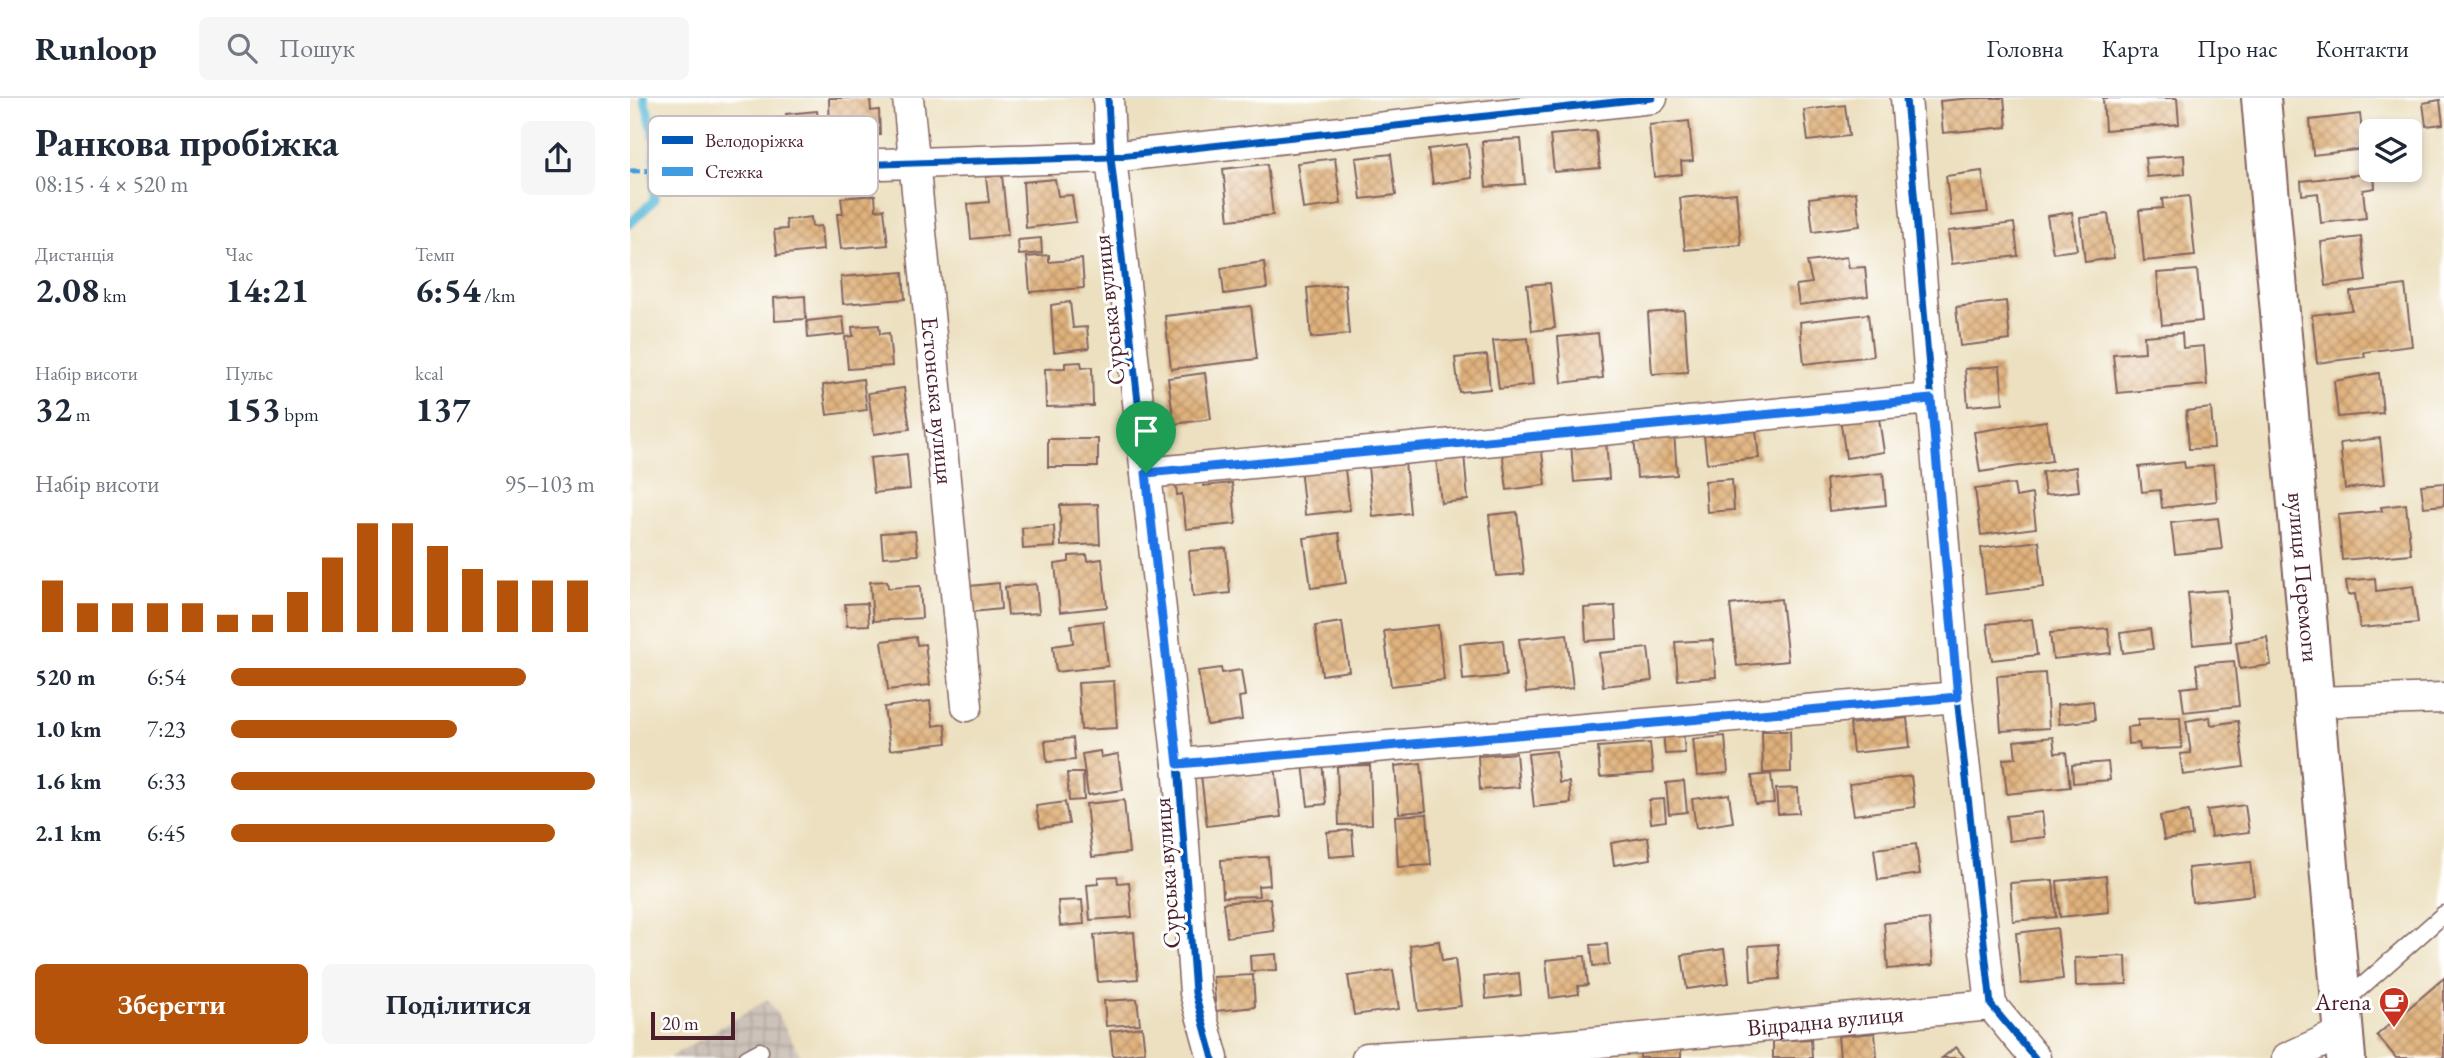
<!DOCTYPE html>
<html lang="uk">
<head>
<meta charset="utf-8">
<style>
  body { margin:0; font-family:"EB Garamond",serif; background:#f6f6f7; color:#1f2937; height:100vh; display:flex; flex-direction:column; font-size:26px; white-space:nowrap }
  * { box-sizing:border-box; margin:0 }
  p { font-size:23px; color:#747a83 }
  .icon { flex:none; width:38px; height:38px; fill:none; stroke:currentColor; stroke-width:2; stroke-linecap:round; stroke-linejoin:round }
  .map { position:relative; flex:1; overflow:hidden }
  .details { display:flex; flex-direction:column; background:#fff; width:630px }
  .details>* { flex:none }
  .fabs { position:absolute; left:1729px; top:21px; display:grid; gap:14px }
  .fabs a { display:grid; place-items:center; width:63px; height:63px; border-radius:10px; background:#fff; box-shadow:0 4px 10px #0003; font-size:35px }
  .scale { position:absolute; left:21px; bottom:18px; width:84px; box-sizing:border-box; padding-left:7px; border:4px solid #4a1f2b; border-top:0; font-size:19px; line-height:24px; white-space:nowrap; color:#4a1f2b; -webkit-text-stroke:5px #fff; paint-order:stroke }
  .pin { position:absolute; display:grid; place-items:center; width:60px; height:60px; color:#fff; margin:-72px -30px; border-radius:50% 50% 50% 0; rotate:-45deg; box-shadow:0 0 7px #0007 }
  .pin .icon { rotate:45deg }
  .round { display:grid; place-items:center; flex:none; width:74px; height:74px; border-radius:10px; background:#f6f6f7 }
  .overview { display:flex; align-items:center; justify-content:space-between; height:119px; padding:0 35px }
  h1 { font-size:38px; font-weight:700; line-height:52px }
  .metrics { display:grid; grid-template-columns:repeat(3,1fr); gap:10px; height:119px; padding:7px 35px }
  .metrics div { display:grid; align-content:center }
  .metrics b { font-size:35px; font-weight:700 }
  .metrics small { font-size:19px; font-weight:400 }
  .metrics p { font-size:19px }
  .chart { height:196px; padding:14px 35px }
  .chart p { display:flex; justify-content:space-between }
  .chart svg { width:100%; height:126px; margin-top:7px; stroke:#b45309; stroke-width:6 }
  .button { display:flex; gap:14px; margin-top:auto; padding:14px 35px }
  .button a { flex:1; height:80px; border-radius:10px; background:#b45309; color:#fff; font-size:28px; font-weight:700; line-height:80px; text-align:center }
  .button a+a { background:#f6f6f7; color:#1f2937 }
  ul { padding:0 35px; list-style:none; font-size:23px }
  li { display:grid; grid-template-columns:112px 84px 1fr; align-items:center; height:52px }
  li i { height:18px; border-radius:9px; background:#b45309 }
  header { display:flex; align-items:center; gap:42px; box-sizing:border-box; height:98px; padding:0 35px; background:#fff; border-bottom:2px solid #e0e1e3 }
  header strong { font-size:33px }
  nav { display:flex; gap:38px; margin-inline-start:auto; font-size:24px }
  .search { width:490px; height:63px; background:#f6f6f7; display:flex; align-items:center; gap:18px; box-sizing:border-box; padding:0 24px; border-radius:10px; color:#747a83; font-size:26px }
  main { display:flex; flex:1; min-height:0 }
  .map>svg:first-child { display:block }
  .industrial { fill:url(#industrial-grid) }
  .lines { fill:none; stroke-linecap:round; stroke-linejoin:round }
  .stream { stroke:#59b9d8; stroke-width:9 }
  .building { fill:url(#building-cross-hatch) }
  .lane-casing { stroke:#83635f; stroke-width:19 }
  .street-casing { stroke:#83635f; stroke-width:33 }
  .secondary-casing { stroke:#83635f; stroke-width:42 }
  .lane { stroke:#fff; stroke-width:16 }
  .street { stroke:#fff; stroke-width:30 }
  .secondary { stroke:#fff; stroke-width:38 }
  .quiet { stroke:#409be1; stroke-width:5; stroke-dasharray:10 5; stroke-linecap:butt }
  .cycleway-casing { stroke:#fff; stroke-width:11 }
  .cycleway { stroke:#0057b8; stroke-width:7 }
  .route-casing { stroke:#fff; stroke-width:14 }
  .route { stroke:#1a73e8; stroke-width:9 }
  .labels { text-anchor:middle; stroke-width:6; stroke-linejoin:round; paint-order:stroke }
  .street-label { font-size:24px; fill:#4a1f2b; stroke:#fff }
  .poi-label { font-size:24px; fill:#4a1f2b; stroke:#fff; text-anchor:end }
  .key { fill:#fff; stroke:#c9bcbf; stroke-width:2 }
  .key-label { font-size:19px; fill:#4a1f2b }
</style>
</head>
<body>
<header>
<strong>Runloop</strong>
<div class="search"><svg class="icon" aria-label="search" viewBox="0 0 24 24"><circle cx="10" cy="10" r="6"/><path d="M15 15l6 6"/></svg>Пошук</div>
<nav><a>Головна</a><a>Карта</a><a>Про нас</a><a>Контакти</a></nav>
</header>
<main>
<section class="details">
<div class="overview"><div><h1>Ранкова пробіжка</h1><p>08:15 · 4 × 520 m</p></div><a class="round"><svg class="icon" aria-label="share" viewBox="0 0 24 24"><path d="M12 15V3M7 8l5-5 5 5M5 13v7h14v-7"/></svg></a></div>
<div class="metrics">
<div><p>Дистанція</p><b>2.08<small> km</small></b></div>
<div><p>Час</p><b>14:21</b></div>
<div><p>Темп</p><b>6:54<small> /km</small></b></div>
</div>
<div class="metrics">
<div><p>Набір висоти</p><b>32<small> m</small></b></div>
<div><p>Пульс</p><b>153<small> bpm</small></b></div>
<div><p>kcal</p><b>137</b></div>
</div>
<div class="chart"><p><span>Набір висоти</span>95–103 m</p>
<svg viewBox="0 0 160 44" preserveAspectRatio="none"><path d="M5 44V26M15 44V34M25 44V34M35 44V34M45 44V34M55 44V38M65 44V38M75 44V30M85 44V18M95 44V6M105 44V6M115 44V14M125 44V22M135 44V26M145 44V26M155 44V26"/></svg>
</div>
<ul>
<li><b>520 m</b>6:54<i style="width:81%"></i></li>
<li><b>1.0 km</b>7:23<i style="width:62%"></i></li>
<li><b>1.6 km</b>6:33<i style="width:100%"></i></li>
<li><b>2.1 km</b>6:45<i style="width:89%"></i></li>
</ul>
<div class="button"><a>Зберегти</a><a>Поділитися</a></div>
</section>
<div class="map">
<svg width="1814" height="960" viewBox="0 0 1814 960">
  <defs>
    <pattern id="industrial-grid" width="8" height="8" patternUnits="userSpaceOnUse" patternTransform="scale(1.75)"><rect width="8" height="8" fill="#ccc2b9"/><path d="M0 4h8M4 0v8" fill="none" stroke="#b1a69f"/></pattern>
    <pattern id="building-cross-hatch" width="8" height="8" patternUnits="userSpaceOnUse" patternTransform="scale(1.75)"><rect width="8" height="8" fill="#e0b27c"/><path d="M0 0l8 8M0 8l8-8" fill="none" stroke="#b89066"/></pattern>
  </defs>
  <rect width="100%" height="100%" fill="#fff"/>
  <filter id="ink" filterUnits="userSpaceOnUse"><feTurbulence type="fractalNoise" baseFrequency=".0143" numOctaves="2"/><feDisplacementMap in="SourceGraphic" scale="14" xChannelSelector="R" yChannelSelector="G"/><feConvolveMatrix kernelMatrix="1 2 1 2 8 2 1 2 1" color-interpolation-filters="sRGB"/></filter>
  <filter id="wash" filterUnits="userSpaceOnUse"><feTurbulence type="fractalNoise" baseFrequency=".00686" numOctaves="4" result="noise"/><feDisplacementMap in="SourceGraphic" scale="28" xChannelSelector="R" yChannelSelector="G"/><feGaussianBlur stdDeviation="1.57" result="paint"/><feColorMatrix in="noise" values="0 0 0 0 0 0 0 0 0 0 0 0 0 0 0 0 0 1.4 0 .05"/><feComposite in="paint" operator="in"/></filter>
  <g filter="url(#wash)">
    <rect width="100%" height="100%" fill="#ece0c0"/>
    <polygon class="industrial" points="138,901 172,960 39,960"/>
    <g class="lines">
      <polyline class="stream" points="0,126 24,102 25,40 14,0"/>
    </g>
    <g id="blocks">
      <g class="building">
        <polygon points="199,0 240,0 241,13 249,12 250,37 200,39"/>
        <polygon points="1342,0 1374,0 1377,29 1313,35 1310,3"/>
        <polygon points="1473,0 1547,0 1549,26 1475,32"/>
        <polygon points="1810,2 1813,26 1796,28 1793,5"/>
        <polygon points="1215,7 1219,38 1178,43 1174,12"/>
        <polygon points="187,13 191,40 160,44 156,16"/>
        <polygon points="1730,16 1734,51 1683,57 1680,22"/>
        <polygon points="1059,23 1063,63 1051,64 1052,76 1024,79 1019,27"/>
        <polygon points="966,33 970,70 924,74 920,37"/>
        <polygon points="891,41 895,86 856,89 852,43"/>
        <polygon points="837,46 842,80 803,86 798,51"/>
        <polygon points="761,56 766,97 731,101 726,60"/>
        <polygon points="1554,57 1555,76 1517,79 1515,60"/>
        <polygon points="705,60 711,106 673,111 667,65"/>
        <polygon points="637,66 643,117 599,122 593,71"/>
        <polygon points="1352,73 1358,114 1321,118 1316,78"/>
        <polygon points="1744,75 1745,90 1733,92 1736,120 1691,125 1688,95 1672,97 1671,83"/>
        <polygon points="372,77 378,137 341,141 338,106 359,104 356,79"/>
        <polygon points="425,81 428,98 442,97 446,124 396,130 393,84"/>
        <polygon points="1226,94 1230,128 1183,134 1179,100"/>
        <polygon points="1106,95 1111,147 1055,152 1050,100"/>
        <polygon points="245,97 246,112 254,111 258,147 211,151 207,116 213,116 211,100"/>
        <polygon points="1559,98 1565,158 1514,163 1509,112 1533,110 1532,101"/>
        <polygon points="1442,114 1447,152 1423,155 1417,118"/>
        <polygon points="1478,116 1484,160 1455,164 1450,120"/>
        <polygon points="181,119 182,129 191,128 193,152 147,157 144,132 157,131 156,122"/>
        <polygon points="1384,125 1388,158 1322,166 1318,133"/>
        <polygon points="1731,139 1736,183 1696,188 1691,144"/>
        <polygon points="411,140 412,155 389,157 388,142"/>
        <polygon points="419,157 419,164 452,161 454,190 400,194 397,159"/>
        <polygon points="1217,159 1219,170 1235,169 1238,198 1169,207 1166,187 1182,185 1177,164"/>
        <polygon points="634,164 637,190 594,196 591,170"/>
        <polygon points="1567,172 1572,223 1532,227 1527,175"/>
        <polygon points="273,174 275,201 213,206 211,179"/>
        <polygon points="920,185 925,230 902,233 897,187"/>
        <polygon points="715,186 719,236 681,240 677,190"/>
        <polygon points="1775,187 1782,248 1734,254 1735,259 1687,265 1682,217 1722,212 1720,194"/>
        <polygon points="175,198 176,221 145,223 144,200"/>
        <polygon points="1376,203 1380,242 1330,248 1326,209"/>
        <polygon points="440,204 443,230 457,229 459,250 424,254 421,207"/>
        <polygon points="621,208 627,261 541,271 535,218"/>
        <polygon points="1054,212 1058,274 1022,276 1018,215"/>
        <polygon points="1238,216 1243,258 1174,266 1170,224"/>
        <polygon points="213,219 215,236 178,240 177,223"/>
        <polygon points="249,227 250,236 259,235 262,268 218,271 215,239 223,238 222,229"/>
        <polygon points="968,235 973,280 932,285 928,239"/>
        <polygon points="1552,235 1553,250 1574,248 1577,287 1487,295 1483,256 1515,254 1514,238"/>
        <polygon points="898,240 903,287 869,291 863,243"/>
        <polygon points="857,257 860,291 829,294 825,260"/>
        <polygon points="451,264 452,270 462,269 463,308 416,309 415,271 435,270 435,265"/>
        <polygon points="1370,268 1373,305 1338,308 1335,271"/>
        <polygon points="575,275 581,321 544,326 538,280"/>
        <polygon points="1749,275 1753,315 1708,319 1704,283"/>
        <polygon points="233,281 237,312 197,317 193,287"/>
        <polygon points="274,290 280,331 244,336 238,295"/>
        <polygon points="1581,310 1584,350 1559,351 1556,313"/>
        <polygon points="1248,314 1254,354 1216,360 1210,320"/>
        <polygon points="1125,323 1129,360 1077,365 1073,328"/>
        <polygon points="1416,323 1422,363 1350,374 1344,334"/>
        <polygon points="1044,333 1047,377 1007,380 1004,335"/>
        <polygon points="1750,340 1755,386 1715,391 1710,345"/>
        <rect x="418" y="341" width="50" height="28"/>
        <polygon points="976,342 979,381 944,384 941,345"/>
        <polygon points="911,347 916,387 877,392 872,351"/>
        <polygon points="277,356 280,391 244,395 240,360"/>
        <polygon points="834,356 838,402 811,405 806,359"/>
        <polygon points="714,363 720,412 675,417 670,369"/>
        <polygon points="775,364 780,415 743,419 738,368"/>
        <polygon points="1554,364 1555,370 1583,367 1587,403 1532,410 1530,392 1512,394 1509,369"/>
        <polygon points="1446,369 1449,393 1415,397 1412,374"/>
        <polygon points="573,374 574,388 602,385 606,426 556,431 552,396 547,397 545,377"/>
        <polygon points="1253,375 1256,407 1199,413 1196,381"/>
        <polygon points="1102,381 1104,412 1077,414 1075,383"/>
        <polygon points="1814,385 1814,407 1794,409 1791,387"/>
        <polygon points="1384,386 1386,399 1402,396 1406,430 1351,437 1345,391"/>
        <polygon points="468,406 470,446 431,448 430,407"/>
        <polygon points="1776,406 1781,456 1712,462 1708,417 1752,413 1751,409"/>
        <polygon points="887,414 894,476 866,478 859,417"/>
        <polygon points="1588,420 1592,451 1545,456 1541,425"/>
        <polygon points="424,428 425,449 393,451 392,430"/>
        <polygon points="285,433 288,457 253,459 251,435"/>
        <polygon points="709,435 716,485 681,490 674,440"/>
        <polygon points="1409,443 1414,489 1356,496 1351,450"/>
        <polygon points="596,450 600,495 563,499 559,453"/>
        <polygon points="457,457 458,463 472,461 477,509 430,514 425,466 439,464 439,458"/>
        <polygon points="1745,480 1746,493 1783,488 1788,525 1730,530 1725,496 1718,497 1716,483"/>
        <polygon points="257,483 258,490 290,488 292,520 243,523 240,484"/>
        <polygon points="369,485 371,511 342,514 340,488"/>
        <polygon points="406,486 409,515 378,517 375,489"/>
        <polygon points="1597,492 1601,543 1563,547 1558,495"/>
        <polygon points="1151,501 1158,563 1107,568 1100,507"/>
        <polygon points="237,505 239,527 217,528 215,506"/>
        <polygon points="985,508 987,541 956,543 954,510"/>
        <polygon points="1402,521 1407,557 1362,562 1357,526"/>
        <polygon points="473,523 478,568 426,574 423,548 443,545 441,527"/>
        <polygon points="712,524 719,573 692,577 685,528"/>
        <polygon points="808,527 814,582 761,588 754,533"/>
        <polygon points="1478,530 1481,555 1423,561 1420,535"/>
        <polygon points="1520,531 1523,551 1493,555 1490,535"/>
        <polygon points="937,536 943,590 896,595 889,541"/>
        <polygon points="286,539 287,547 295,546 300,587 258,592 252,543"/>
        <polygon points="1637,539 1641,567 1610,571 1606,544"/>
        <polygon points="873,542 876,578 833,582 830,546"/>
        <polygon points="1083,542 1086,579 1048,582 1045,544"/>
        <polygon points="1018,550 1022,583 973,588 969,555"/>
        <polygon points="1604,563 1609,608 1554,614 1551,590 1569,588 1566,566"/>
        <polygon points="591,570 592,575 611,572 615,598 609,599 612,622 577,627 568,573"/>
        <polygon points="1415,575 1419,630 1371,633 1367,578"/>
        <polygon points="484,583 487,630 451,632 448,585"/>
        <polygon points="300,603 303,628 315,626 317,645 260,652 254,609"/>
        <polygon points="1463,603 1465,622 1429,626 1427,607"/>
        <polygon points="1550,619 1552,650 1510,652 1509,645 1498,646 1497,629 1508,628 1508,621"/>
        <polygon points="1580,619 1581,627 1608,623 1614,669 1553,677 1550,656 1561,655 1556,623"/>
        <polygon points="1277,620 1280,649 1223,655 1220,626"/>
        <polygon points="1053,632 1055,655 1035,656 1033,634"/>
        <polygon points="1132,633 1160,633 1161,674 1133,675"/>
        <polygon points="1095,638 1098,675 1067,678 1063,641"/>
        <polygon points="1423,639 1425,655 1436,654 1440,689 1377,696 1373,661 1386,660 1384,643"/>
        <polygon points="443,640 445,662 417,664 415,643"/>
        <polygon points="1020,645 1023,675 970,679 968,649"/>
        <polygon points="470,653 471,659 488,656 493,692 458,697 452,656"/>
        <polygon points="926,653 929,685 939,684 941,705 904,709 898,656"/>
        <polygon points="886,655 889,689 850,692 848,658"/>
        <polygon points="692,664 696,706 678,708 673,666"/>
        <polygon points="1478,664 1480,682 1443,685 1442,667"/>
        <polygon points="791,665 796,713 769,715 765,668"/>
        <polygon points="740,667 742,726 709,727 707,668"/>
        <polygon points="645,668 651,719 577,728 571,677"/>
        <polygon points="437,675 453,675 454,702 439,703"/>
        <polygon points="1141,676 1144,705 1125,706 1122,678"/>
        <polygon points="1281,678 1285,709 1224,717 1219,686"/>
        <polygon points="1054,683 1057,714 1039,716 1036,685"/>
        <polygon points="1168,690 1169,715 1148,716 1146,691"/>
        <polygon points="1099,696 1103,724 1066,730 1062,701"/>
        <polygon points="1034,701 1036,723 1021,725 1019,702"/>
        <polygon points="494,702 499,755 462,759 456,706"/>
        <polygon points="435,704 439,726 410,730 406,708"/>
        <polygon points="1615,707 1619,734 1581,739 1577,712"/>
        <polygon points="1559,713 1562,738 1534,742 1530,718"/>
        <polygon points="1412,714 1415,739 1379,743 1376,718"/>
        <polygon points="797,716 801,767 768,769 765,718"/>
        <polygon points="722,732 724,757 699,759 697,734"/>
        <polygon points="1018,739 1021,761 984,767 981,745"/>
        <polygon points="1286,746 1290,776 1248,782 1244,751"/>
        <polygon points="638,759 640,787 628,788 629,798 593,799 591,762"/>
        <polygon points="1620,764 1624,797 1562,804 1558,770"/>
        <polygon points="487,778 488,785 499,784 502,819 460,822 457,787 468,786 468,779"/>
        <polygon points="1476,778 1479,814 1430,819 1427,783"/>
        <polygon points="1423,782 1426,819 1383,823 1380,785"/>
        <polygon points="640,800 644,833 597,839 593,805"/>
        <polygon points="452,802 454,826 430,828 428,803"/>
        <polygon points="1299,821 1303,867 1258,871 1254,825"/>
        <polygon points="1427,830 1433,881 1391,886 1386,835"/>
        <polygon points="504,834 508,881 468,884 464,837"/>
        <polygon points="809,843 812,863 825,861 831,908 788,913 780,847"/>
        <polygon points="977,846 979,867 963,868 961,847"/>
        <polygon points="1148,846 1150,881 1121,883 1119,848"/>
        <polygon points="1094,851 1099,885 1057,891 1052,857"/>
        <polygon points="646,856 647,872 621,873 620,858"/>
        <polygon points="955,858 958,887 948,888 949,896 920,900 916,862"/>
        <polygon points="1496,858 1497,886 1446,888 1445,860"/>
        <polygon points="763,872 769,911 724,917 718,878"/>
        <polygon points="889,875 891,897 856,901 854,879"/>
        <polygon points="623,877 625,909 586,913 583,879"/>
        <polygon points="1814,880 1814,960 1766,960 1747,937"/>
        <polygon points="507,901 510,926 476,928 474,903"/>
        <polygon points="512,929 515,954 483,958 480,933"/>
        <polygon points="1245,935 1247,960 1210,960 1208,938"/>
        <polygon points="1181,941 1182,960 1143,960 1143,943"/>
        <polygon points="1326,949 1335,960 1312,960"/>
        <polygon points="1051,951 1051,960 1010,960 1010,953"/>
      </g>
    </g>
  </g>
  <g filter="url(#ink)">
    <use href="#blocks" fill-opacity="0" stroke="#83635f" stroke-width="2"/>
    <g class="lines">
      <g class="lane-casing">
        <g id="lane">
          <polyline points="1713,905 1814,816"/>
          <polyline points="117,960 130,953"/>
        </g>
      </g>
      <g class="street-casing">
        <g id="street">
          <path id="s1" d="M 278,0 L 337,608"/>
          <polyline points="478,0 481,59 548,666 565,895 583,960"/>
          <polyline points="1276,0 1327,599 1361,907 1405,960"/>
          <polyline points="56,72 481,59 1022,0"/>
          <polyline points="516,375 1301,301"/>
          <polyline points="1684,604 1814,600"/>
          <polyline points="548,666 1327,599"/>
          <path id="s2" d="M 737,960 L 927,948 L 1361,907"/>
          <polyline points="1657,960 1714,934"/>
        </g>
      </g>
      <g class="secondary-casing">
        <g id="secondary">
          <path id="s3" d="M 1631,0 L 1716,960"/>
        </g>
      </g>
      <use href="#lane" class="lane"/>
      <use href="#street" class="street"/>
      <use href="#secondary" class="secondary"/>
      <polyline class="quiet" points="0,73 56,72"/>
      <g class="cycleway-casing">
        <g id="cycleway">
          <polyline points="478,0 481,59 548,666 565,895 583,960"/>
          <polyline points="1276,0 1327,599 1361,907 1405,960"/>
          <polyline points="56,72 481,59 1022,0"/>
        </g>
      </g>
      <use href="#cycleway" class="cycleway"/>
    </g>
  </g>
  <g class="lines" filter="url(#ink)">
    <g class="route-casing">
      <polygon id="route" points="1301,301 1328,599 548,666 516,375"/>
    </g>
    <use href="#route" class="route"/>
  </g>
  <defs>
    <g id="cafe-pin" transform="scale(1.575)"><path d="M0 17L-7.5 6A9.5 9.5 0 1 1 7.5 6Z" fill="#c8321e" stroke="#fff"/><path d="M-5.5-4.5H6V0H3Q3 3.5 0 3.5H-2.5Q-5.5 3.5-5.5 0ZM3-3.2v2h1.7v-2ZM-6 4.5H4V6H-6Z" fill="#fff"/></g>
  </defs>
  <g fill-rule="evenodd">
    <use href="#cafe-pin" x="1764" y="904"/>
  </g>
  <g class="labels">
    <g class="street-label">
      <text transform="translate(479 212) rotate(-96)" y="8">Сурська вулиця</text>
      <text dy="8" stroke="none"><textPath href="#s1" startOffset="304">Естонська вулиця</textPath></text>
      <text dy="8" stroke="none"><textPath href="#s3" startOffset="481">вулиця Перемоги</textPath></text>
      <text transform="translate(537 775) rotate(-94)" y="8">Сурська вулиця</text>
      <text dy="8" stroke="none"><textPath href="#s2" startOffset="460">Відрадна вулиця</textPath></text>
    </g>
    <g class="poi-label">
      <text x="1741" y="912">Arena</text>
    </g>
  </g>
  <rect x="18" y="18" width="230" height="80" rx="10" class="key"/>
  <rect x="32" y="38" width="31" height="8" fill="#0057b8"/>
  <rect x="32" y="69" width="31" height="9" fill="#409be1"/>
  <g class="key-label">
    <text x="75" y="49">Велодоріжка</text>
    <text x="75" y="80">Стежка</text>
  </g>
</svg>
<div class="fabs">
<a><svg class="icon" aria-label="layers" viewBox="0 0 24 24"><path d="M12 4l9 5-9 5-9-5zM3 14l9 5 9-5"/></svg></a>
</div>
<div class="scale">20 m</div>
<div class="pin" style="left:516px;top:375px;background:#1e9e55"><svg class="icon" aria-label="arrive" viewBox="0 0 24 24"><path d="M6 21V4h12l-3 4 3 4H6"/></svg></div>
</div>
</main>
</body>
</html>
